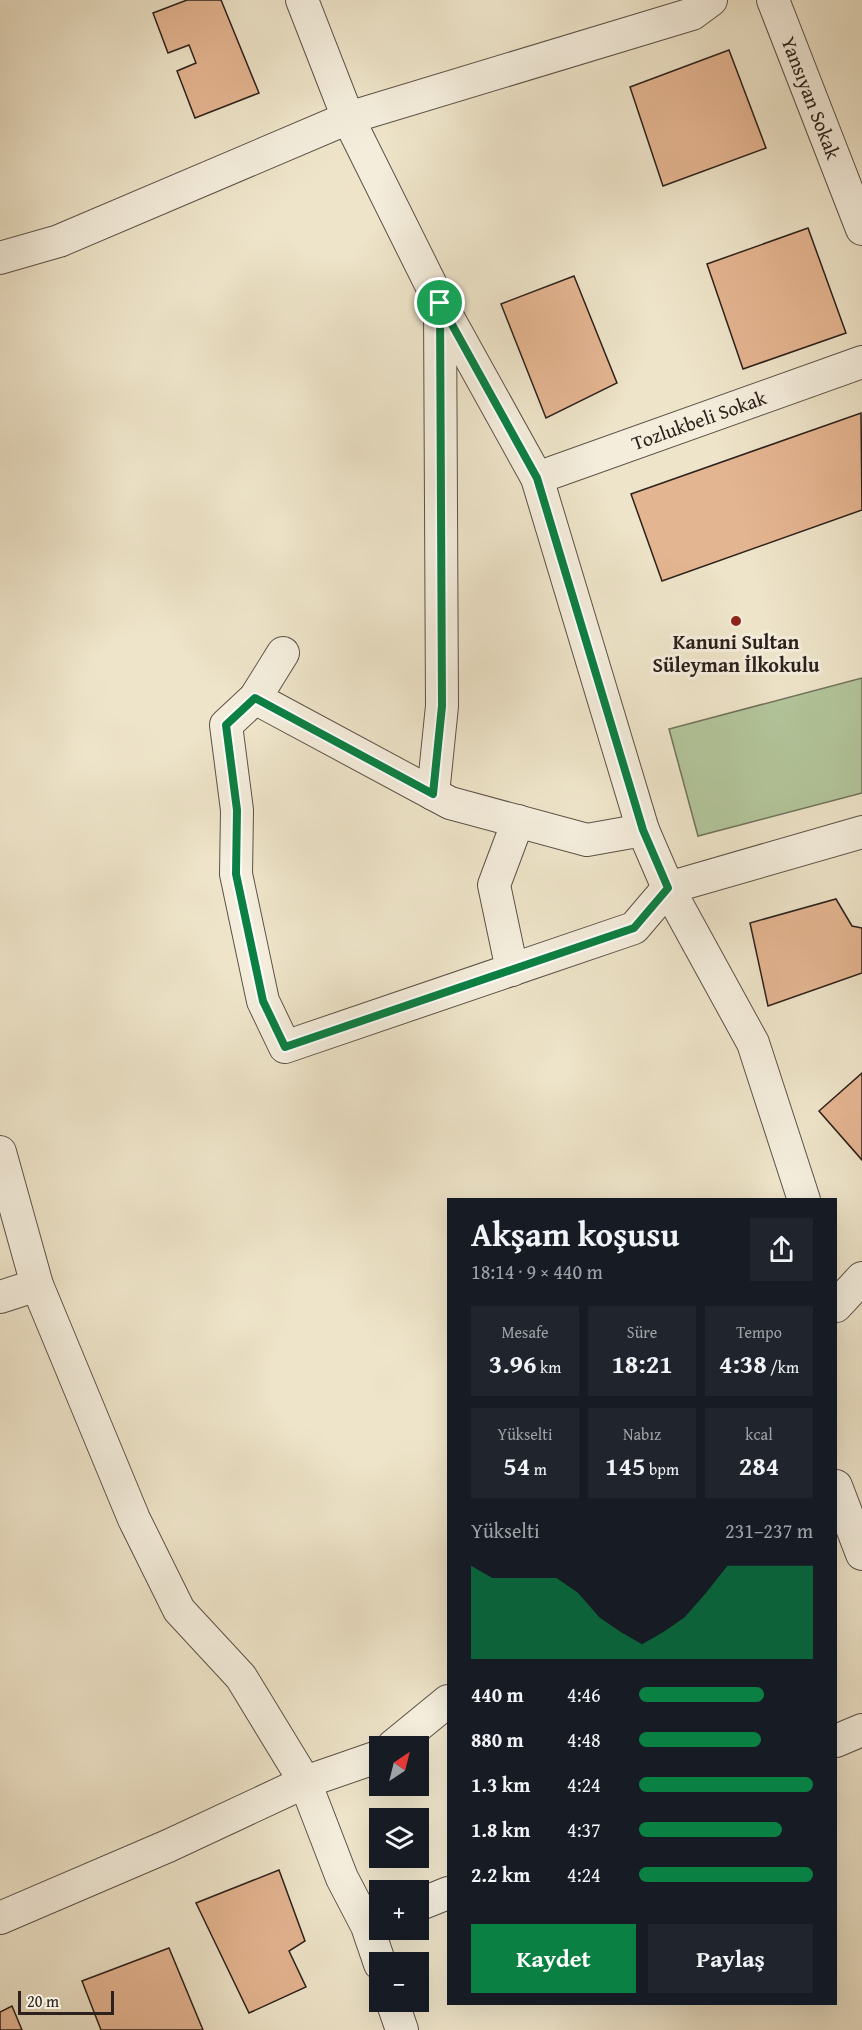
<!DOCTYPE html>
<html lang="tr">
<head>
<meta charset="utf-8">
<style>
  body { margin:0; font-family:"Gentium Book Plus",serif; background:#20242c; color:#f1f3f6; height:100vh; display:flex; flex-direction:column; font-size:22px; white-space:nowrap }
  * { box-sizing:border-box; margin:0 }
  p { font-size:20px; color:#9ea1a6 }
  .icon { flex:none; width:33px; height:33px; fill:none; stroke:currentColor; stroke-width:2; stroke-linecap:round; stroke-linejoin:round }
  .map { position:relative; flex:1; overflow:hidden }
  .drawer { position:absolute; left:447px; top:1198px; width:390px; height:807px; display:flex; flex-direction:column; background:#171b24; border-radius:0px; box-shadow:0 6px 24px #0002 }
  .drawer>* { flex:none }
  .needle { width:39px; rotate:35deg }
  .buttons { position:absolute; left:369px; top:1736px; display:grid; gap:12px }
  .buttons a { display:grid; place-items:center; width:60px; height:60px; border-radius:0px; background:#171b24; box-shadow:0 6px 24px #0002; font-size:30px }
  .scale { position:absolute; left:18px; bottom:15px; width:96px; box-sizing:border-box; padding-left:6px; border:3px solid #2c211c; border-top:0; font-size:16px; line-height:21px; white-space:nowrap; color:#2c211c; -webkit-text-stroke:4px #f4eddc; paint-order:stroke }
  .pin { position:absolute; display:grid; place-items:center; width:51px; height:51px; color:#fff; margin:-26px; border:3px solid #fff; border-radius:50%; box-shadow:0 2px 6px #0007 }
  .round { display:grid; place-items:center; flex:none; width:63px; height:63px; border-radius:0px; background:#20242c }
  .head { display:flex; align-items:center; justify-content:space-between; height:102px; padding:0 24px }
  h1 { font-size:33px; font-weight:700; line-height:45px }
  .figures { display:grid; grid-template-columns:repeat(3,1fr); gap:9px; height:102px; padding:6px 24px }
  .figures div { display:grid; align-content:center; border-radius:0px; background:#20242c; text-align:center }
  .figures b { font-size:26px; font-weight:700 }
  .figures small { font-size:16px; font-weight:400 }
  .figures p { font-size:16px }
  .chart { height:168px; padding:12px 24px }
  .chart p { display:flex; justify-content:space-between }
  .chart svg { width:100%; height:108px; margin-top:6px; fill:#0b8043; opacity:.7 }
  .action { display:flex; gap:12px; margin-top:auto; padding:12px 24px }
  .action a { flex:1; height:69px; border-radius:0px; background:#0b8043; color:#fff; font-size:24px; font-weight:700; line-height:69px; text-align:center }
  .action a+a { background:#20242c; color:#f1f3f6 }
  ul { padding:0 24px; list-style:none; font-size:20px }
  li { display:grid; grid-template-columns:96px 72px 1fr; align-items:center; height:45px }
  li i { height:15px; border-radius:8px; background:#0b8043 }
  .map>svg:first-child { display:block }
  .green { fill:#b3c59b; stroke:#70735c; stroke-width:1.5 }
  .building { fill:#e4b591; stroke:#2c211c; stroke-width:1.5 }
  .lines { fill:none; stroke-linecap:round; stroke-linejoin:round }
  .minor-casing { stroke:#5c5247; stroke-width:34 }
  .minor { stroke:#f4eddc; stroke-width:32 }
  .route-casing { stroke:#fff; stroke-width:12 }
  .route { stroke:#0b8043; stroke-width:8 }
  .poi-dot { fill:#8f2418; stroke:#f4eddc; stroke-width:2 }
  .labels { text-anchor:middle; stroke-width:6; stroke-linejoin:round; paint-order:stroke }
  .street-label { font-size:20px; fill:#2c211c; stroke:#f4eddc }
  .poi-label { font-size:20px; font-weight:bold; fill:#2c211c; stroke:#f4eddc }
</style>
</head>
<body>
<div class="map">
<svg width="862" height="2030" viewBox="0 0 862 2030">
  <rect width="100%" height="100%" fill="#eee4c9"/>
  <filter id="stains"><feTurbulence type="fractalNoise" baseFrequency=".00333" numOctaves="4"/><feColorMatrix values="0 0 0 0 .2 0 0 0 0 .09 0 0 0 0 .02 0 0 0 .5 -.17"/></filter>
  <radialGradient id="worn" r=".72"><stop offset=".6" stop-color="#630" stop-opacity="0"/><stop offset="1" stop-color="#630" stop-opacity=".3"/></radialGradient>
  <polygon class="green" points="862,678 862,793 698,836 669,729"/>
  <g class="building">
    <polygon points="187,0 221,0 259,93 195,118 177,71 196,63 189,45 168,53 153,13"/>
    <polygon points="729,50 766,148 663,186 630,87"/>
    <polygon points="808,228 846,333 743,369 707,264"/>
    <polygon points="574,276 617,383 546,418 501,304"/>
    <polygon points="861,413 862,510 662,581 631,494"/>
    <polygon points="836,899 852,926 862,928 862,973 768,1006 750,923"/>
    <polygon points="862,1073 862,1160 819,1111"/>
    <polygon points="279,1870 305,1941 289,1951 306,1987 249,2013 196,1903"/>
    <polygon points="169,1948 203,2030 101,2030 82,1981"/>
    <polygon points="12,2006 22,2030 0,2030 0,2012"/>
  </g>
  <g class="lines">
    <g class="minor-casing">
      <g id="minor">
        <polyline points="302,0 348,118 440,303 537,478 643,830 668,888 753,1043 804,1200"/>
        <path id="s1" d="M 773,0 L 862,229"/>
        <polyline points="0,258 59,241 348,118 692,14 711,0"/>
        <path id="s2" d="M 537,478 L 862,362"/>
        <polyline points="283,653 255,698 226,725 237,810 236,874 263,1001 285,1047 634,928 668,888 862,832"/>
        <polyline points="255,698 450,803 587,840 643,830"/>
        <polyline points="433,794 442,706 440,307"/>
        <polyline points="512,970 494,885 518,821"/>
        <polyline points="0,1152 37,1285 0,1297"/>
        <polyline points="37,1285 134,1519 179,1610 241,1677 305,1782 342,1878 367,1926 380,1964"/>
        <polyline points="836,1306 862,1278"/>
        <polyline points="836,1486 862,1554"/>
        <polyline points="836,1741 862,1730"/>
        <polyline points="393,1746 448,1701"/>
        <polyline points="418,1905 448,1893"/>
        <polyline points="0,1918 168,1846 305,1782 380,1756"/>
        <polyline points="392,2001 402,2030"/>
      </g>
    </g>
    <use href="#minor" class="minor"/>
  </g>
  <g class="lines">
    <g class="route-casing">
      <polygon id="route" points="440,303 537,478 643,830 668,888 634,928 285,1047 263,1001 236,874 237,810 226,725 255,698 433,794 442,706"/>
    </g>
    <use href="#route" class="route"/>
  </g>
  <circle class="poi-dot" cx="736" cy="621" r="6"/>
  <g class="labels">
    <g class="street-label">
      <text dy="7" stroke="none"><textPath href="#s1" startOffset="105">Yansıyan Sokak</textPath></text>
      <text dy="7" stroke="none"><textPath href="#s2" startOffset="172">Tozlukbeli Sokak</textPath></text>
    </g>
    <g class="poi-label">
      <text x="736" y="649">Kanuni Sultan<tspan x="736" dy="23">Süleyman İlkokulu</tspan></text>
    </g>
  </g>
  <rect width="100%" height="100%" filter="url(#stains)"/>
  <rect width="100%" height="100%" fill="url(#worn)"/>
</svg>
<div class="buttons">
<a><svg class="needle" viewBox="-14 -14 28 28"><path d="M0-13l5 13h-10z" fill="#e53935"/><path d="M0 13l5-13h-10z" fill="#9ea1a6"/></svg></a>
<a><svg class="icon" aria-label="layers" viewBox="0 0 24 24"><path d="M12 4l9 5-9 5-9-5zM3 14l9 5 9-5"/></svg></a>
<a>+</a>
<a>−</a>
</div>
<div class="scale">20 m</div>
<div class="pin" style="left:440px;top:303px;background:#1e9e55"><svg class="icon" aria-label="arrive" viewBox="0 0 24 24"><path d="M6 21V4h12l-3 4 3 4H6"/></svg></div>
<section class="drawer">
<div class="head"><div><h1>Akşam koşusu</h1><p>18:14 · 9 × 440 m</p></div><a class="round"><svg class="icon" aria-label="share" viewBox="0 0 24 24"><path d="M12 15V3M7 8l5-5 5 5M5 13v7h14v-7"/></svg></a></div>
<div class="figures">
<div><p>Mesafe</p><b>3.96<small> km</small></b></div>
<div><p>Süre</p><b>18:21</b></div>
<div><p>Tempo</p><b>4:38<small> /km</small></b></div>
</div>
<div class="figures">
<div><p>Yükselti</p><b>54<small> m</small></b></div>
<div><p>Nabız</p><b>145<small> bpm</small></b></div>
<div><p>kcal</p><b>284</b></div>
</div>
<div class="chart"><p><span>Yükselti</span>231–237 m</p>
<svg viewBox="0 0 160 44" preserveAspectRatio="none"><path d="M0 44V6L10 11L20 11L30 11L40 11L50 17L60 27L70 33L80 38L90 33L100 27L110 17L120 6L130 6L140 6L150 6L160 6V44z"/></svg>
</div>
<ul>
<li><b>440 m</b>4:46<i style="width:72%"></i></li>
<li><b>880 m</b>4:48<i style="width:70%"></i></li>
<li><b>1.3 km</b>4:24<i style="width:100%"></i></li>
<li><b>1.8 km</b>4:37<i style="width:82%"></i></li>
<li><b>2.2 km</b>4:24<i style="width:100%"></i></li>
</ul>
<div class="action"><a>Kaydet</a><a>Paylaş</a></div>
</section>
</div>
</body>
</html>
